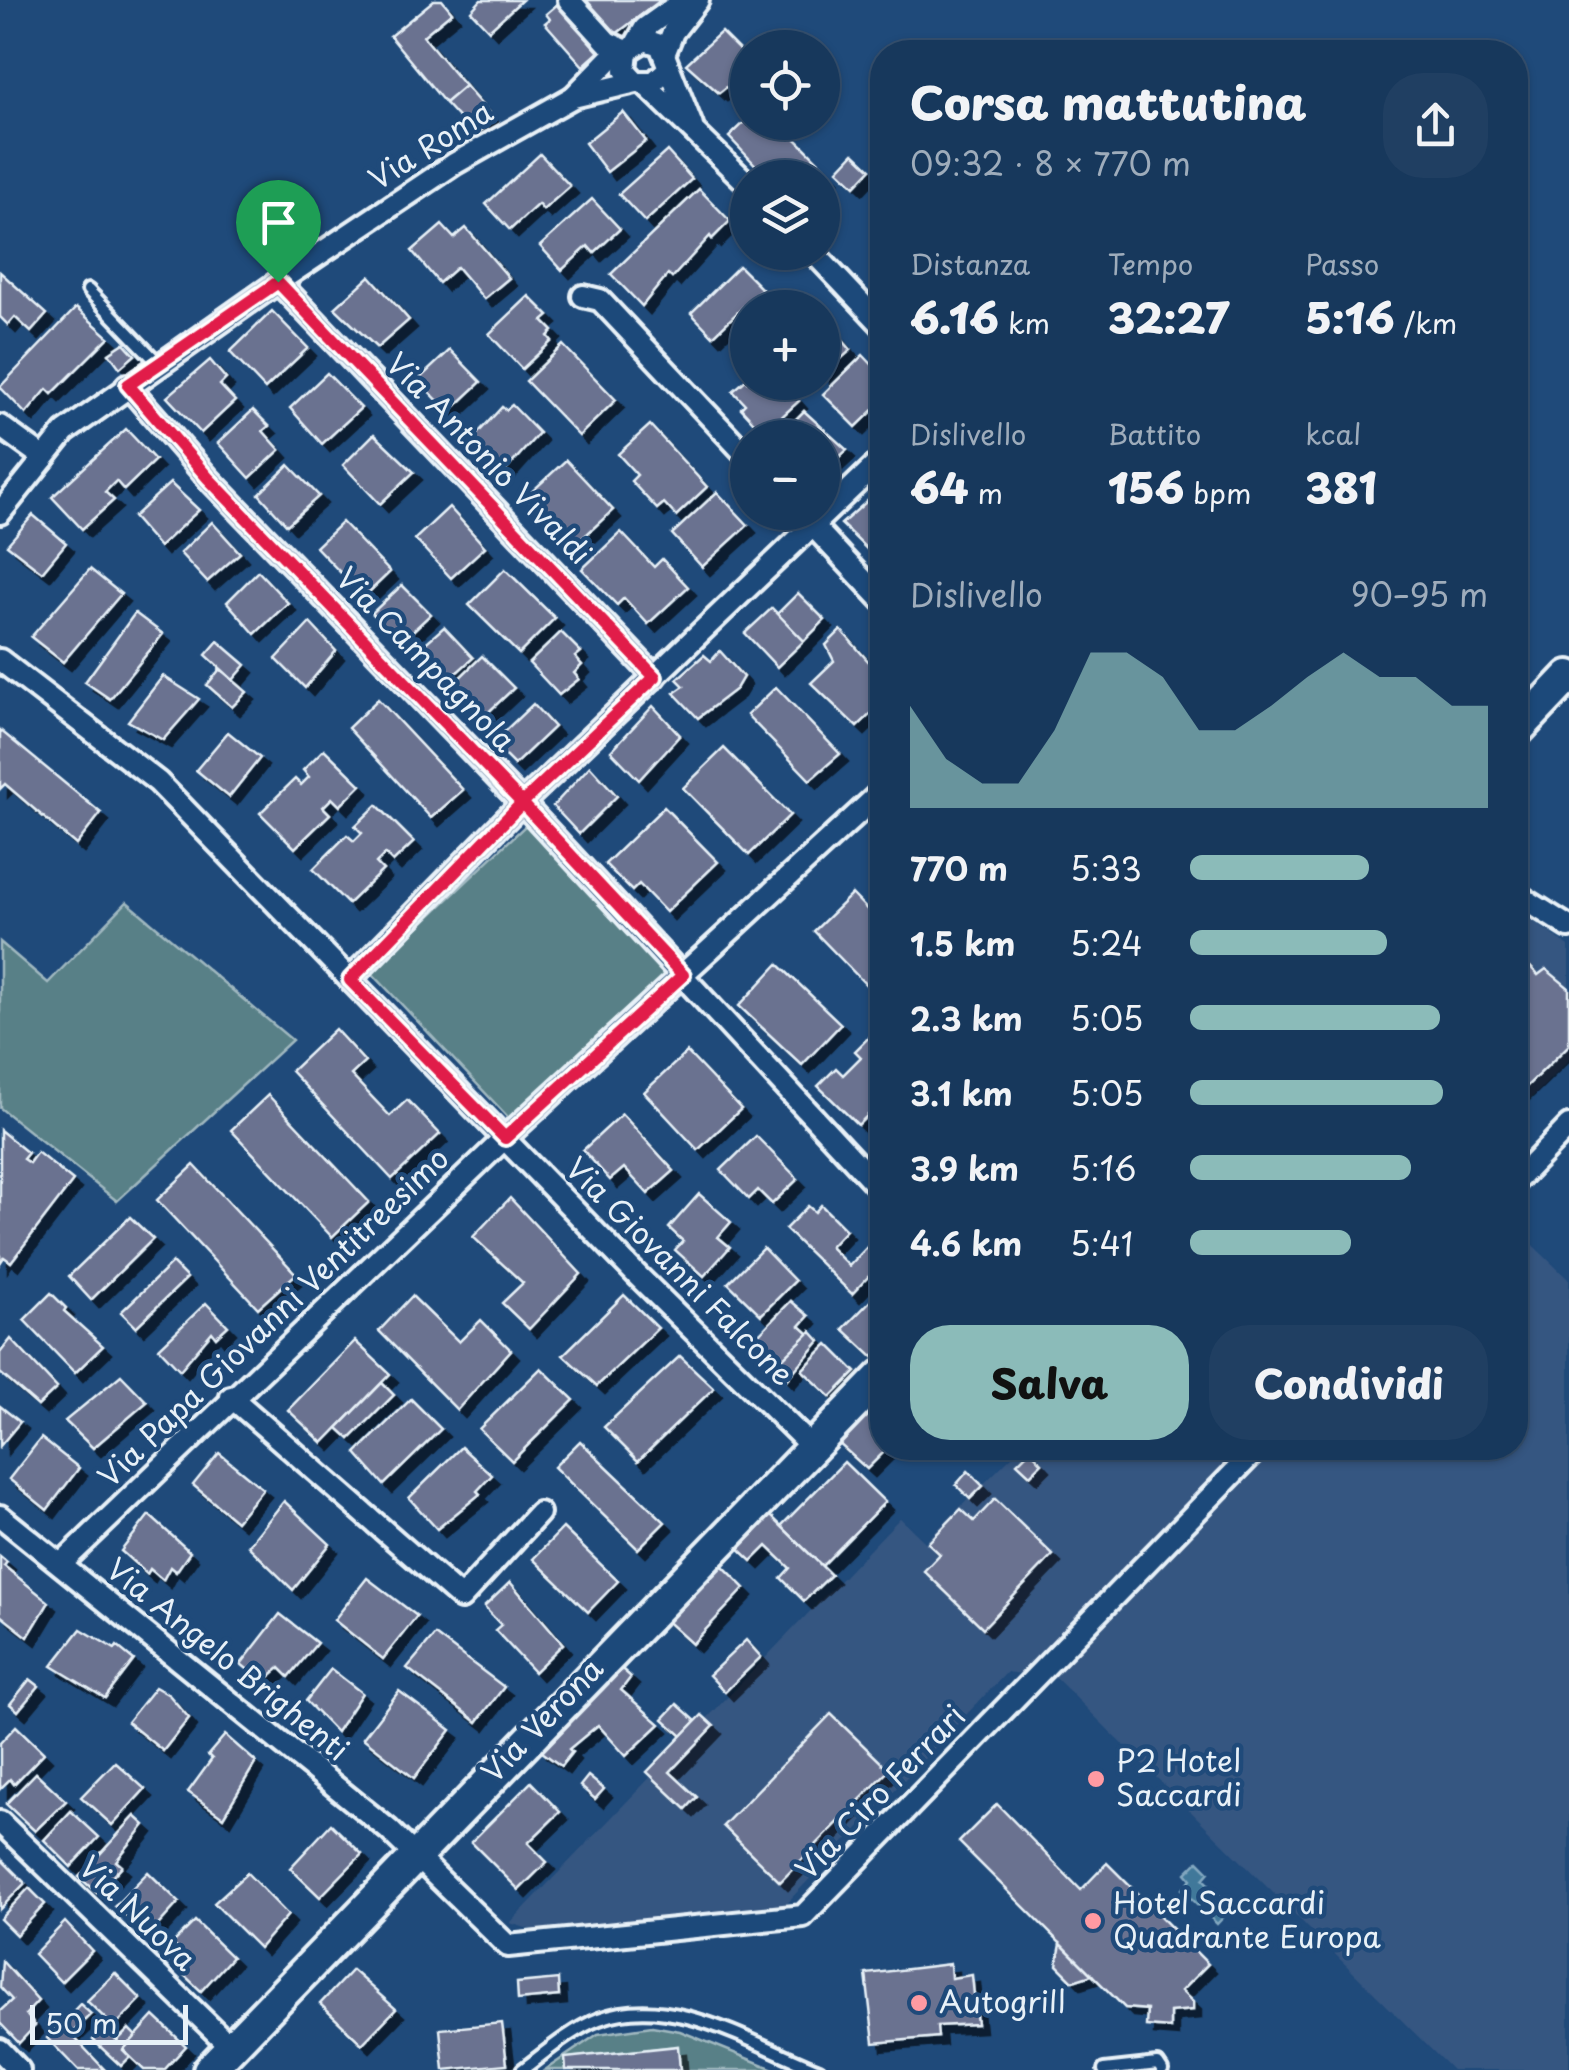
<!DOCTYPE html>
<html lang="it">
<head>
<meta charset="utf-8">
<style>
  body { margin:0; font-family:"Playpen Sans",sans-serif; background:#203f62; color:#f1f3f6; height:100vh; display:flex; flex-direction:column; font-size:38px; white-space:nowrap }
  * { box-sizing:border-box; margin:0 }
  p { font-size:32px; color:#9eacbb }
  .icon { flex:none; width:55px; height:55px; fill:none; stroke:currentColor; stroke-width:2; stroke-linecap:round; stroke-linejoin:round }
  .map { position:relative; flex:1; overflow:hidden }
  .side { position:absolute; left:870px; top:40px; width:658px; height:1420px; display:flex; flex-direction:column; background:#17385c; border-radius:40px; box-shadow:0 2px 8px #0004,0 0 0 2px #365272 }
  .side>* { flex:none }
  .tools { position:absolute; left:730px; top:30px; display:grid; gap:20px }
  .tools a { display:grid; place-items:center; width:110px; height:110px; border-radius:50%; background:#17385c; box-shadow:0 2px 8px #0004,0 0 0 2px #365272; font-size:50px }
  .scale { position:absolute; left:30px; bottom:25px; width:158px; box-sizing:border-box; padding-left:10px; border:5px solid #e8f1f8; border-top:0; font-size:28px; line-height:35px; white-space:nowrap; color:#e8f1f8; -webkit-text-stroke:8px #1f4a7a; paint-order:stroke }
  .pin { position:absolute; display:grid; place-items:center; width:85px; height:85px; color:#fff; margin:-102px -42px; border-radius:50% 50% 50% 0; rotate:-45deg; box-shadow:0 0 10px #0007 }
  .pin .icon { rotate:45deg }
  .round { display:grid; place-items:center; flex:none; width:105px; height:105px; border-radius:40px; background:#203f62 }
  .overview { display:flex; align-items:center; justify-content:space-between; height:170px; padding:0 40px }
  h1 { font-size:45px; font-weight:800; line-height:75px }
  .stats { display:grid; grid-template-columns:repeat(3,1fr); gap:15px; height:170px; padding:10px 40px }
  .stats div { display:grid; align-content:center }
  .stats b { font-size:42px; font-weight:800 }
  .stats small { font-size:28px; font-weight:400 }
  .stats p { font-size:28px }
  .chart { height:280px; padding:20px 40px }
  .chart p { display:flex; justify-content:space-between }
  .chart svg { width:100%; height:180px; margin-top:10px; fill:#8bbbb9; opacity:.7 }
  .action { display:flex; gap:20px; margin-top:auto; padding:20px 40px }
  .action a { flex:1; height:115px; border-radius:40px; background:#8bbbb9; color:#111; font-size:40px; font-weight:800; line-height:115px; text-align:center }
  .action a+a { background:#203f62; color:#f1f3f6 }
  ul { padding:0 40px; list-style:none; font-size:32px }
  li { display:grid; grid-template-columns:160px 120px 1fr; align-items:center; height:75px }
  li i { height:25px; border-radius:12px; background:#8bbbb9 }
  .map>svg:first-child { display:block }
  .built { fill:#365681 }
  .green { fill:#598087; stroke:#a0b8c0; stroke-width:2.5 }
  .water { fill:#40789a; stroke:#83a8c0; stroke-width:2.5 }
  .building { fill:#6b7290; stroke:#e8f1f8; stroke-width:2.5; filter:url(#shadow) }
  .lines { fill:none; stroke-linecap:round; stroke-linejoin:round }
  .lane-casing { stroke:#e8f1f8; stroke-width:18 }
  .street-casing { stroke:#e8f1f8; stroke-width:28 }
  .secondary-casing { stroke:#e8f1f8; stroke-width:38 }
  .lane { stroke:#1f4a7a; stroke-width:10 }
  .street { stroke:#1f4a7a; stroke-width:20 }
  .secondary { stroke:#1f4a7a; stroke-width:30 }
  .route-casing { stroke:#fff; stroke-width:20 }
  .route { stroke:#e11d48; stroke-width:12 }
  .poi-dot { fill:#ff9aa2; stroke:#1f4a7a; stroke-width:4 }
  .labels { text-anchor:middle; stroke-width:9; stroke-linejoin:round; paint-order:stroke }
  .street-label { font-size:30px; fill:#e8f1f8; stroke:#1f4a7a }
  .poi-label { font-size:30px; fill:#e8f1f8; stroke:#1f4a7a; text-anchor:start }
</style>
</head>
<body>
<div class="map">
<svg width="1569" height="2070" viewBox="0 0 1569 2070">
  <defs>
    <filter id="shadow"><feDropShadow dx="8" dy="8" stdDeviation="0" flood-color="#0009"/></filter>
  </defs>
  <rect width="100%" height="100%" fill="#1f4a7a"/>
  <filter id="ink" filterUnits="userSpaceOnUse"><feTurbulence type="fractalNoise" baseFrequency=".01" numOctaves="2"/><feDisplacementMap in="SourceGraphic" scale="20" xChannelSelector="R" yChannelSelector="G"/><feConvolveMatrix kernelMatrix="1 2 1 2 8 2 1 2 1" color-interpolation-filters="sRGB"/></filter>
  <g filter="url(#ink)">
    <g class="built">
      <polygon points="1515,909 1569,946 1569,1060 1515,1115"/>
      <polygon points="1515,1228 1569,1280 1569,2070 1452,2070 1057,1679 1007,1672 780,1910 539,1932 510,1923 900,1518 925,1542 1020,1448 1515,1448"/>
    </g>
    <g class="green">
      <polygon points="527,824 666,972 510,1119 371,972"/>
      <polygon points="127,902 292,1040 117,1201 0,1108 0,942 48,983"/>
      <polygon points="652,2026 680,2031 776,2070 680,2070 677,2046 566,2058 566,2070 545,2070 598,2034"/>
    </g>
    <polygon class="water" points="1198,1861 1209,1872 1203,1879 1232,1908 1217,1924 1182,1889 1191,1879 1186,1873"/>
    <g class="building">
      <polygon points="442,0 452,12 423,36 465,86 445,103 390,36 434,0"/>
      <polygon points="481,0 522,0 489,30 471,11"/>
      <polygon points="572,0 661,0 608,40"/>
      <polygon points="560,2 602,49 583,66 545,23 550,19 546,14"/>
      <polygon points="721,32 748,59 748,70 719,93 686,64"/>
      <polygon points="465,86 494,119 475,136 445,103"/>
      <polygon points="623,112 646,141 607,172 585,143"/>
      <polygon points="748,119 748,122 779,122 831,174 822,183 822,178 768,178 729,137"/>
      <polygon points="667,151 692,179 645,222 619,194"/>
      <polygon points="854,153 871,169 855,186 838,170"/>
      <polygon points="540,154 570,186 543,210 538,204 510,230 486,204"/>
      <polygon points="699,189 730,221 712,239 710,236 672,278 668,274 642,306 611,274"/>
      <polygon points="592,199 620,229 594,253 588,246 562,270 540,246"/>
      <polygon points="442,225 454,238 466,228 509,278 484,299 457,267 439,283 412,251"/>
      <polygon points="739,266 762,289 713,336 691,313"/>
      <polygon points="0,272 47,314 31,332 15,317 8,325 0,317"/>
      <polygon points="370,276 409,320 377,348 335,308"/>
      <polygon points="529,296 549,316 543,321 553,331 548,336 552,341 522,369 489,334"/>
      <polygon points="76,308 109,337 52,394 47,389 26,414 0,387"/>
      <polygon points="272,311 308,348 265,389 230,352"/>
      <polygon points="822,326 828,331 832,328 851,350 822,376"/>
      <polygon points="124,343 135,355 120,368 109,353"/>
      <polygon points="563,345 616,400 579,436 526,381"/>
      <polygon points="450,350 481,382 449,412 418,380"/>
      <polygon points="863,355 882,375 882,402 856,427 823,394"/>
      <polygon points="210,360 226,379 220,385 235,401 201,433 167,397"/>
      <polygon points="327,373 361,408 322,444 290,408"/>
      <polygon points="748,378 748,382 782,382 799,401 764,433 741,408 745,404 733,391"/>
      <polygon points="512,405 539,433 507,469 503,466 496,473 468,444 502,407 506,410"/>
      <polygon points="253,410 269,426 263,431 280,450 250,478 218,443"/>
      <polygon points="804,411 847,450 822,473 822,438 777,438"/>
      <polygon points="650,425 707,487 676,516 664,503 657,509 631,481 637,475 618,454"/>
      <polygon points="126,429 155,460 124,490 116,481 105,492 114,500 82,529 52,497"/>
      <polygon points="374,434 414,472 380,504 343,465"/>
      <polygon points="566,460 613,510 573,547 526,497"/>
      <polygon points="289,465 319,496 287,525 259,494"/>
      <polygon points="170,483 199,510 159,547 133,517"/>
      <polygon points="717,492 748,525 702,567 672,534"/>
      <polygon points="873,496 882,505 882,556 875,557 841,524"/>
      <polygon points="449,507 485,547 451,578 415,539"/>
      <polygon points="33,515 66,543 42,572 7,545"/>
      <polygon points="212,522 240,553 207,582 180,553"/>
      <polygon points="342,522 390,572 364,597 316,547"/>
      <polygon points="621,532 654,567 662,559 688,587 648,624 624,598 617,605 582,569"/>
      <polygon points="90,569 121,594 63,662 31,637"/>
      <polygon points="505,569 555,618 519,654 469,605"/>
      <polygon points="258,571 288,603 255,634 227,602"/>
      <polygon points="402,585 431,614 401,642 372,613"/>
      <polygon points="798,593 825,620 804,641 777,614"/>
      <polygon points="772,608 804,641 777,667 745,633"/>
      <polygon points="135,613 163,634 110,699 85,682"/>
      <polygon points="310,623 336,651 305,688 276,659"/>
      <polygon points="444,627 473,658 443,685 414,653"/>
      <polygon points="841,630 882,677 882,709 879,706 857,727 811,683 834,661 826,645"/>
      <polygon points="561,632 581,652 575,657 582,665 574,673 579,679 559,695 529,663"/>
      <polygon points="218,641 246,665 233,680 206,655"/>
      <polygon points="720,651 743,677 736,689 698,718 674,693 684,686 677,679 704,655 711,661"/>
      <polygon points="482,656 514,688 478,722 447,690"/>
      <polygon points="220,669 247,692 232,707 207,685"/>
      <polygon points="163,676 199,699 163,740 128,721"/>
      <polygon points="776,687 840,754 810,780 747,715"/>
      <polygon points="378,699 463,790 431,818 348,728"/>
      <polygon points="533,704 554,727 514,765 492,743"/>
      <polygon points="653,706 680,735 639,780 611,751"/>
      <polygon points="0,730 101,813 76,845 5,784 0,789"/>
      <polygon points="228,732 260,758 229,797 196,770"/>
      <polygon points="724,748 790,815 749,855 683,788"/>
      <polygon points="324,749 361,785 340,806 332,798 323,807 330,814 295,848 260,813 295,779 301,785 309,777 303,770"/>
      <polygon points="590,766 617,796 579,834 553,806"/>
      <polygon points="377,805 414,842 393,862 385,854 376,863 383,870 348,904 313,869 347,835 354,841 362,833 355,826"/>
      <polygon points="664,807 718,862 666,912 639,884 632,891 605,864"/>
      <polygon points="852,894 882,925 882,989 876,995 814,931"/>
      <polygon points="1522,958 1538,975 1546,969 1569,988 1569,1045 1521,1092 1515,1086 1515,965"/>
      <polygon points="778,964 841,1024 802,1065 739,1006"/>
      <polygon points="335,1029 365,1062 351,1075 390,1116 407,1100 440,1134 392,1179 291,1071"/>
      <polygon points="874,1032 882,1041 882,1101 858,1125 818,1086 836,1068 843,1075 861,1057 855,1051"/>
      <polygon points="687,1052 741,1109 698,1150 644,1092"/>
      <polygon points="268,1095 369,1202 332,1237 231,1130"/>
      <polygon points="622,1114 674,1171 648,1194 624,1168 610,1180 583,1150"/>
      <polygon points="0,1130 28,1153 23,1159 29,1163 37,1152 73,1181 11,1262 4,1257 0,1263"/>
      <polygon points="756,1136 798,1179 772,1204 758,1190 749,1199 721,1170"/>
      <polygon points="194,1165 296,1274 258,1308 157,1200"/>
      <polygon points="699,1194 731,1222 718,1237 730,1247 704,1276 675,1250 683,1241 669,1228"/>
      <polygon points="510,1198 581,1274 529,1329 502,1303 523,1283 473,1237"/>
      <polygon points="821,1205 846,1230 830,1247 849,1266 867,1247 882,1262 852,1294 785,1229 808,1206 815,1212"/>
      <polygon points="130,1217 153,1239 91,1300 69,1276"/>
      <polygon points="763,1248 795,1281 761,1315 728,1283"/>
      <polygon points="172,1263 187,1278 136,1327 121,1312"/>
      <polygon points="882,1289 882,1347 873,1357 843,1329"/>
      <polygon points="51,1293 66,1308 64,1311 103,1346 75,1373 24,1320"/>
      <polygon points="624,1295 658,1328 597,1386 563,1355"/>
      <polygon points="412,1296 459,1342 481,1320 511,1350 457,1410 379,1331"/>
      <polygon points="791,1301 809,1316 800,1326 809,1334 783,1359 758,1335"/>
      <polygon points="206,1303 228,1326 216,1337 212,1332 180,1370 159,1348"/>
      <polygon points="811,1331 820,1341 786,1380 774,1367"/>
      <polygon points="11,1339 57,1388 38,1406 0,1373 0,1353"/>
      <polygon points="355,1341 390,1374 323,1443 288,1410"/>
      <polygon points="828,1344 856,1372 831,1397 802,1370"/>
      <polygon points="680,1356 714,1388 638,1461 604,1427"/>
      <polygon points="541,1368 574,1400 512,1461 479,1429"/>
      <polygon points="121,1375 147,1402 93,1448 65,1421"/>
      <polygon points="382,1383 394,1395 350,1439 338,1428"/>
      <polygon points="882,1398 882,1448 888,1448 867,1469 837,1442"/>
      <polygon points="411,1399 441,1429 384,1485 356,1453"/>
      <polygon points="0,1406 20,1422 0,1446"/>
      <polygon points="41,1438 79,1468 47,1510 9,1479"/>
      <polygon points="580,1441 665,1522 638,1549 554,1467"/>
      <polygon points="461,1447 492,1475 477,1491 480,1494 437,1529 409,1498"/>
      <polygon points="1030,1450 1042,1463 1030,1475 1017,1463"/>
      <polygon points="219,1453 263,1489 236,1521 193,1485"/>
      <polygon points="844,1462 885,1502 822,1566 781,1526"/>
      <polygon points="968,1471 983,1486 970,1499 956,1485"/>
      <polygon points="995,1499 1053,1555 983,1628 924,1571 940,1554 928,1543 961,1509 974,1521"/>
      <polygon points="284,1501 330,1544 293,1590 248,1546"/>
      <polygon points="767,1512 831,1575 804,1601 781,1578 790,1568 767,1546 752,1561 735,1545"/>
      <polygon points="149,1515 190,1552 176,1572 170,1567 163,1580 150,1569 147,1574 121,1551"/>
      <polygon points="563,1528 618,1581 588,1612 533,1559"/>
      <polygon points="0,1556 7,1562 4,1566 49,1602 28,1637 0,1615"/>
      <polygon points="718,1561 745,1588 692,1644 661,1616"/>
      <polygon points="367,1578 417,1616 383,1659 334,1620"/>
      <polygon points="510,1582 563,1644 534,1672 495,1630 501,1625 484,1607"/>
      <polygon points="280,1614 317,1643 289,1677 280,1668 263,1682 241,1664"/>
      <polygon points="81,1629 115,1649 117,1646 134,1660 105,1698 52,1666"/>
      <polygon points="435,1635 504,1687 477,1722 407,1668"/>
      <polygon points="746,1640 761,1657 725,1692 709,1675"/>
      <polygon points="615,1663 631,1677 621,1690 660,1724 626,1756 598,1725 569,1749 572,1752 561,1766 538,1749"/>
      <polygon points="331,1669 362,1693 336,1732 306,1701"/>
      <polygon points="30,1679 39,1686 18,1711 10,1704"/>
      <polygon points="155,1687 169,1695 189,1718 163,1751 127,1722"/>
      <polygon points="399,1691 451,1730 414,1778 363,1738"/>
      <polygon points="677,1704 696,1721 682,1736 663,1719"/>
      <polygon points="831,1714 889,1770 780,1882 723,1826"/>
      <polygon points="702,1715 714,1726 670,1772 697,1797 686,1809 647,1772"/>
      <polygon points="16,1726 44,1753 14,1784 10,1779 0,1789 0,1743"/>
      <polygon points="225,1735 256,1762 223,1817 188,1792 212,1759 208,1755"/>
      <polygon points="115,1762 145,1789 112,1825 81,1797"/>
      <polygon points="36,1773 66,1801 35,1831 6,1804"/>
      <polygon points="588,1776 604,1789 595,1799 580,1786"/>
      <polygon points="531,1782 560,1812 528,1843 547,1862 519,1890 471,1842"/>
      <polygon points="997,1804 1081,1890 1107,1863 1208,1964 1181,1991 1193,2002 1193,2010 1170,2012 1170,2028 1146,2026 1147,2010 1125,2008 959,1842"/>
      <polygon points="71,1811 99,1837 71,1867 44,1840"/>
      <polygon points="135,1816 145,1825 116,1861 122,1866 97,1893 79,1877"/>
      <polygon points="331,1824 362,1854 320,1897 290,1868"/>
      <polygon points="0,1858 25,1883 0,1909"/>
      <polygon points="148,1872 179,1902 149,1935 115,1906"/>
      <polygon points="247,1873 288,1915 259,1948 214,1903"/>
      <polygon points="29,1888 45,1904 16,1935 0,1919"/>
      <polygon points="195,1921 232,1957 201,1991 168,1960 178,1949 172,1944"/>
      <polygon points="65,1922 92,1951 61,1982 34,1954"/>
      <polygon points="1061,1944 1092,1975 1073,1981 1057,1965"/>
      <polygon points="2,1961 38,2001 26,2014 35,2026 19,2043 0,2023 0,2011 12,2000 0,1987"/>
      <polygon points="950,1964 951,1978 972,1975 977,2024 937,2026 938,2037 874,2043 866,1974"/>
      <polygon points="352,1970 396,2009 362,2044 320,2004"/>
      <polygon points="115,1973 141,1999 114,2027 87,2001"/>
      <polygon points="558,1979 559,1996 518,2000 517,1983"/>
      <polygon points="80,2004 91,2014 71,2034 61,2024"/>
      <polygon points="154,2016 186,2046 164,2070 144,2070 123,2050"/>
      <polygon points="502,2023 507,2064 444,2070 440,2029"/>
      <polygon points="61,2024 71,2034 105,2070 78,2070 47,2038"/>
      <polygon points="104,2029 117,2041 129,2029 136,2036 123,2050 130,2057 121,2066 93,2040"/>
      <polygon points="678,2046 680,2070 566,2070 565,2058"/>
    </g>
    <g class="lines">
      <g class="lane-casing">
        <g id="lane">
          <polyline points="88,290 159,364"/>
          <path d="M 522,2070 C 546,2052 571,2030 599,2019 C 672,1991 752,2044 819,2070"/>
          <polyline points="1104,2070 1158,2064 1162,2070"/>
        </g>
      </g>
      <g class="street-casing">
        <g id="street">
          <polyline points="569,0 607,42 627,51"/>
          <polyline points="637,42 645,28 684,0"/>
          <polyline points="665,52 673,32 698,0"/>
          <polyline points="667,70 654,82 636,82 625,70 627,51 645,40 660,45 692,126"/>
          <polyline points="645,84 748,184"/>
          <polyline points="574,96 610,59 626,54"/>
          <polyline points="813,252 882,325"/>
          <polyline points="278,282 655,677"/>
          <polyline points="583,296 600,300 748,457"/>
          <polyline points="127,385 208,478 522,803 882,1191"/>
          <polyline points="0,426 44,458"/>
          <polyline points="800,512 882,600"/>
          <polyline points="0,513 65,432 278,282 454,164 573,97 636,82"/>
          <polyline points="0,660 158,782 636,1274 812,1447"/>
          <polyline points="1515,893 1569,927"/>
          <polyline points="350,979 522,803 882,459"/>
          <polyline points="1515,1182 1569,1126"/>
          <polyline points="231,1397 461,1598 539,1513"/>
          <polyline points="0,1516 389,1830 508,1946 803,1916 1258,1448"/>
          <polyline points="61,1564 505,1138 882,791"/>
          <polyline points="0,1822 232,2048"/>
          <polyline points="0,2050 19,2070"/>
        </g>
      </g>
      <g class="secondary-casing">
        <g id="secondary">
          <polyline points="1515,733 1569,676"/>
          <polyline points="209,2070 882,1376"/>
        </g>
      </g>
      <use href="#lane" class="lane"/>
      <use href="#street" class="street"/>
      <use href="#secondary" class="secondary"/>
    </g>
  </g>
  <g class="lines" filter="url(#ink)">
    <g class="route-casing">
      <polyline id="route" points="278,282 128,385 208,478 522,803 350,980 505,1138 683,975 522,803 655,677 278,282"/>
    </g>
    <use href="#route" class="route"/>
  </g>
  <g class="poi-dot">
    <circle cx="1096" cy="1779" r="10"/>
    <circle cx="1093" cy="1921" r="10"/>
    <circle cx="919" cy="2003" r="10"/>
  </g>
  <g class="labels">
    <g class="street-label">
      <text transform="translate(431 146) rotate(-32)" y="10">Via Roma</text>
      <text transform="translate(488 459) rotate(46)" y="10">Via Antonio Vivaldi</text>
      <text transform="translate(425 660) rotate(46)" y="10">Via Campagnola</text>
      <text transform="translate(679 1272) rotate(45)" y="10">Via Giovanni Falcone</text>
      <text transform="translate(274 1318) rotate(-44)" y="10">Via Papa Giovanni Ventitreesimo</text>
      <text transform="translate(227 1660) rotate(39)" y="10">Via Angelo Brighenti</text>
      <text transform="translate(543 1721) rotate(-46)" y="10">Via Verona</text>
      <text transform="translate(881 1793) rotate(-46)" y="10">Via Ciro Ferrari</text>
      <text transform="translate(137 1914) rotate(44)" y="10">Via Nuova</text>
    </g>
    <g class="poi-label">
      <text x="1116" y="1772">P2 Hotel<tspan x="1116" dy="34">Saccardi</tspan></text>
      <text x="1113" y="1914">Hotel Saccardi<tspan x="1113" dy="34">Quadrante Europa</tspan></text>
      <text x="939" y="2013">Autogrill</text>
    </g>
  </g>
</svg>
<div class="tools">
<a><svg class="icon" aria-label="locate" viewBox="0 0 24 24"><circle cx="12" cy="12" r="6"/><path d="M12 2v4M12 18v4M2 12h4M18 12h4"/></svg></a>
<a><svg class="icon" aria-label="layers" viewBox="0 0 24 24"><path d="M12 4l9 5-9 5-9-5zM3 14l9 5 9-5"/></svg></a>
<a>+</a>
<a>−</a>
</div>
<div class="scale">50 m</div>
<div class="pin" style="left:278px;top:282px;background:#1e9e55"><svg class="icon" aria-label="arrive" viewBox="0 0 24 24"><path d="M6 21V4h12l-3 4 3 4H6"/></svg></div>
<section class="side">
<div class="overview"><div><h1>Corsa mattutina</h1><p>09:32 · 8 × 770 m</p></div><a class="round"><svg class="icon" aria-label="share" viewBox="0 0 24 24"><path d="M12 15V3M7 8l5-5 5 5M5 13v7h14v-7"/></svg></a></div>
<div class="stats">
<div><p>Distanza</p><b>6.16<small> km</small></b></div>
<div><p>Tempo</p><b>32:27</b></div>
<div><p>Passo</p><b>5:16<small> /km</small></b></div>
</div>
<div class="stats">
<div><p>Dislivello</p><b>64<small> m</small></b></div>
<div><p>Battito</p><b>156<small> bpm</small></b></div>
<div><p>kcal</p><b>381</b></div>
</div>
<div class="chart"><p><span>Dislivello</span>90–95 m</p>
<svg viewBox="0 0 160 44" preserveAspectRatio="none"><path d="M0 44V19L10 32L20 38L30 38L40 25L50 6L60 6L70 12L80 25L90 25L100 19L110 12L120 6L130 12L140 12L150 19L160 19V44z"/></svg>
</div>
<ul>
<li><b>770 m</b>5:33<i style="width:60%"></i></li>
<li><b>1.5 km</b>5:24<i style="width:66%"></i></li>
<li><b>2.3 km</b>5:05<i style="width:84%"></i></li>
<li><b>3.1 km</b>5:05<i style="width:85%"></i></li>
<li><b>3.9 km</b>5:16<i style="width:74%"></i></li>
<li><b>4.6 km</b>5:41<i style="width:54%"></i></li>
</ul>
<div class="action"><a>Salva</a><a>Condividi</a></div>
</section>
</div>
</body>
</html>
